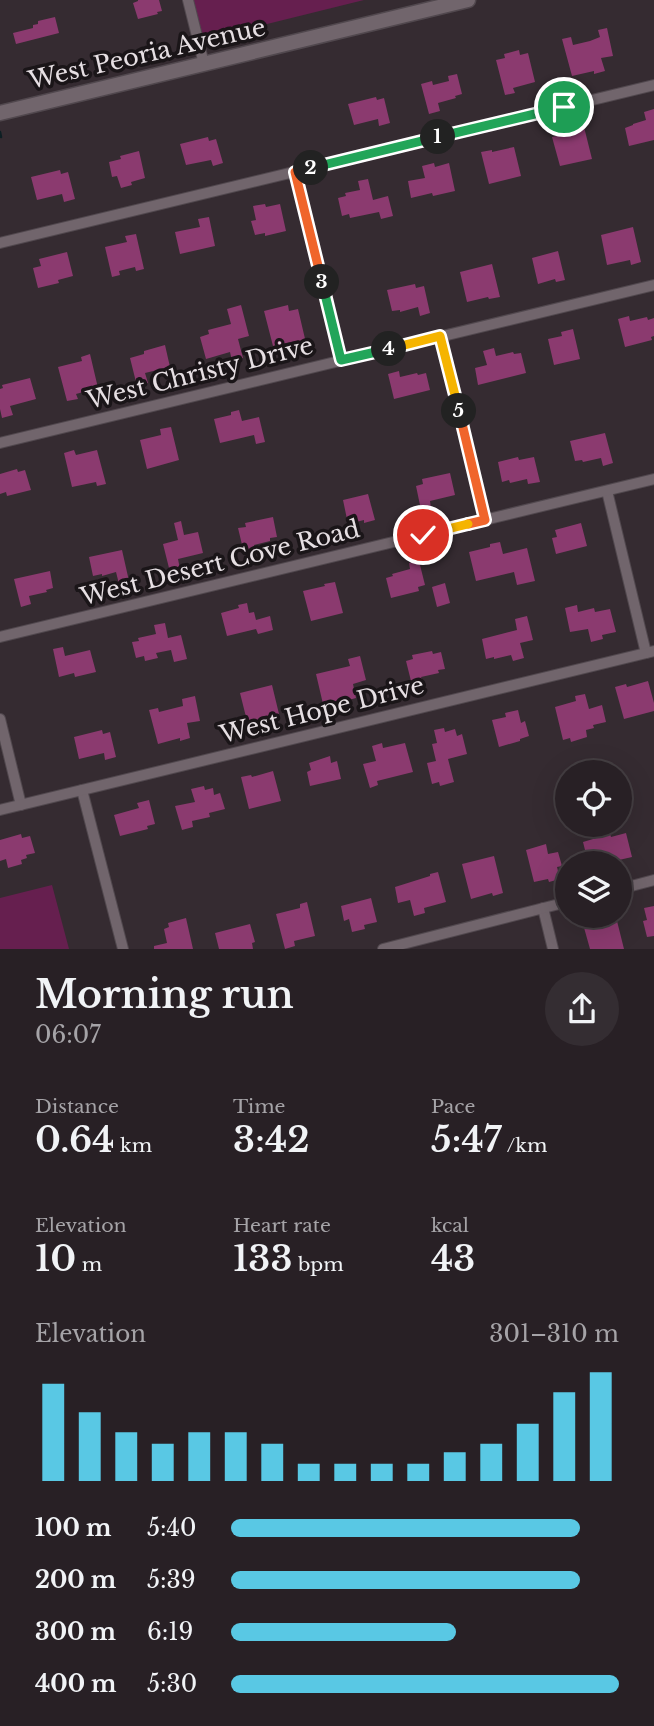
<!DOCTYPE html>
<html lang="en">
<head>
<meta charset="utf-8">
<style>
  body { margin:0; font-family:"Libre Baskerville",serif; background:#342d32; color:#f1f3f6; height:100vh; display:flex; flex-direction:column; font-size:26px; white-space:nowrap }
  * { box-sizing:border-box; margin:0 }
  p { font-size:23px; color:#a5a3a7 }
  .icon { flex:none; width:38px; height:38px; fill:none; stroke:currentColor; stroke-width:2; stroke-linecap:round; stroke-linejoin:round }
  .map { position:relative; height:949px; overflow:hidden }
  .panel { display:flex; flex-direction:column; background:#282025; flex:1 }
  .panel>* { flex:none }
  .buttons { position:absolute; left:555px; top:760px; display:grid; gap:14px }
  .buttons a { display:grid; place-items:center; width:77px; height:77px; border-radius:50%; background:#282025; box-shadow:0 7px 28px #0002,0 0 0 2px #443e42; font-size:35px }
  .pin { position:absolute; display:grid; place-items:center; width:60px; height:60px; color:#fff; margin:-30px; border:4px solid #fff; border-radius:50%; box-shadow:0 2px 7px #0007 }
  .km { position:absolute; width:35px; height:35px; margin:-18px; border-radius:50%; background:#222; color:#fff; font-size:19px; line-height:35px; text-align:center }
  .round { display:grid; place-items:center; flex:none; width:74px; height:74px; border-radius:37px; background:#342d32 }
  .summary { display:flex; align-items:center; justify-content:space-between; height:119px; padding:0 35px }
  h1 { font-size:38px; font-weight:600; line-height:52px }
  .metrics { display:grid; grid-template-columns:repeat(3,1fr); gap:10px; height:119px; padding:7px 35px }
  .metrics div { display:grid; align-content:center }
  .metrics b { font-size:35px; font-weight:600 }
  .metrics small { font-size:19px; font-weight:400 }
  .metrics p { font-size:19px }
  .chart { height:196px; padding:14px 35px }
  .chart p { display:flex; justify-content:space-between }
  .chart svg { width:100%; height:126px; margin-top:7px; stroke:#59c8e4; stroke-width:6 }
  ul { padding:0 35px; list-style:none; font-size:23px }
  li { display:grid; grid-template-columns:112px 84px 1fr; align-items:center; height:52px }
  li i { height:18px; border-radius:9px; background:#59c8e4 }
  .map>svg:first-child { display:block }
  .green { fill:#661f4f }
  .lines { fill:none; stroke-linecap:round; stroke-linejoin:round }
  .stream { stroke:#0d1f23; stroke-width:2.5 }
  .building { fill:#8b3a6f }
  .street-casing { stroke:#51484e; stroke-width:12 }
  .secondary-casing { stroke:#51484e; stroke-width:17 }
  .street { stroke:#71656c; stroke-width:10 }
  .secondary { stroke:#71656c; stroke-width:14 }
  .split-1-casing { stroke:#fff; stroke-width:14 }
  .split-2-casing { stroke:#fff; stroke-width:14 }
  .split-3-casing { stroke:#fff; stroke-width:14 }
  .split-4-casing { stroke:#fff; stroke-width:14 }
  .split-5-casing { stroke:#fff; stroke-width:14 }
  .split-6-casing { stroke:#fff; stroke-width:14 }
  .split-7-casing { stroke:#fff; stroke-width:14 }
  .split-1 { stroke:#22a559; stroke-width:9 }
  .split-2 { stroke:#22a559; stroke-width:9 }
  .split-3 { stroke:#f0652b; stroke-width:9 }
  .split-4 { stroke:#22a559; stroke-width:9 }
  .split-5 { stroke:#f5b400; stroke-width:9 }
  .split-6 { stroke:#f0652b; stroke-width:9 }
  .split-7 { stroke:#f5b400; stroke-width:9 }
  .labels { text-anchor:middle; stroke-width:7; stroke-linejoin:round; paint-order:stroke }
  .street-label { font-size:24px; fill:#e6dfe3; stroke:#1a1518 }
</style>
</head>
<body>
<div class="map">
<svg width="654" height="949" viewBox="0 0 654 949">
  <rect width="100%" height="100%" fill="#352b31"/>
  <g class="green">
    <polygon points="193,0 364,0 203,40"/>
    <polygon points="52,885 69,949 0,949 0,898"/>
  </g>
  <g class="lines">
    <polyline class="stream" points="0,132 1,137"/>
  </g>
  <g class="building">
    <polygon points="138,0 159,0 162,11 157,12 158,14 138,19 133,3 138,1"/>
    <polygon points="55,17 59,33 16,44 13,33 33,28 33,25 38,24 38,21"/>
    <polygon points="607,28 613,56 601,58 605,71 594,74 594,71 572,76 562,39 571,37 573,45 590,41 600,37 598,30"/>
    <polygon points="519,50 520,55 528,53 535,82 513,88 515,93 505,95 496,60 505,58 504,54"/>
    <polygon points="457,74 462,94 455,96 456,98 438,103 440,111 429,114 421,84 432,81 433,85 449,81 448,76"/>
    <polygon points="376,97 377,100 384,98 390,123 379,126 378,119 354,125 348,104"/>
    <polygon points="654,109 654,140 629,146 625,128 633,125 633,124 646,120 644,112"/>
    <polygon points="584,127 592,159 560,166 552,137 574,132 574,129"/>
    <polygon points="208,137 209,141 216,139 223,163 213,166 211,160 186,165 180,144"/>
    <polygon points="514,147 521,176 489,184 481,152 492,150 492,152"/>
    <polygon points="139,151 145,178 131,182 132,185 121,188 117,176 112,177 109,162 121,159 120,156"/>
    <polygon points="434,163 435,167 449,163 455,191 433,196 432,193 411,198 408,181 425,178 422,166"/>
    <polygon points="60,170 61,174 68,172 75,199 64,202 62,194 37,200 31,177"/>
    <polygon points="368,179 373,200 388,196 393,216 381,219 379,212 350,218 349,214 342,216 338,198 346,196 345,193 360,190 358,181"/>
    <polygon points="265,204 266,207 280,204 286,231 265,236 265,233 255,235 251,221 256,220 253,206"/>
    <polygon points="209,217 215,246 180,254 175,232 200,227 198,219"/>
    <polygon points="633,227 641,262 631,265 630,260 607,265 601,235"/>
    <polygon points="136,234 144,269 136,271 135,267 119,271 120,275 112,277 105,247 127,242 125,236"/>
    <polygon points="558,251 565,280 556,282 555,279 538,284 532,258"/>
    <polygon points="67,252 73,276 58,280 59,283 38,288 33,268 41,266 39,259"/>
    <polygon points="492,264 500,297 489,299 488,297 467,302 460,272"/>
    <polygon points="415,284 416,288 424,286 430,313 420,316 418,307 400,312 400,310 392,311 387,290"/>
    <polygon points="241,305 249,336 238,339 243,358 232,361 230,352 206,359 200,337 209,334 208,330 231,324 227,309"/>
    <polygon points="288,305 289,311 298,309 306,343 296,346 295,341 273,346 264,311"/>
    <polygon points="629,316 630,321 647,317 648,320 654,318 654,336 651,337 652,340 625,347 618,319"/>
    <polygon points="573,329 580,359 554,365 548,339 562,336 561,332"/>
    <polygon points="165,345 170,367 145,373 148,383 137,386 130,358 144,354 144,351"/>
    <polygon points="494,348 496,356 513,352 514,354 521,353 526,373 478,385 475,368 487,365 483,351"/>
    <polygon points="90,354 98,388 76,394 78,399 67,401 58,367 82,361 81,357"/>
    <polygon points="399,371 400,377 417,373 418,375 426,373 430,390 394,399 388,374"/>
    <polygon points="30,378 36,399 10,406 13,415 2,418 0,409 0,389 3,388 2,385"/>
    <polygon points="239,410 242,421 259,417 265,442 256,444 254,435 220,443 214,419 231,415 231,412"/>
    <polygon points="171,427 179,460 147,469 140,440 161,435 160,429"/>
    <polygon points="605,433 613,463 603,466 601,458 583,462 582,460 575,461 570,441"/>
    <polygon points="74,450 76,455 97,450 106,484 97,486 96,482 72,487 64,453"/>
    <polygon points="518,457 519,460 534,457 540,482 528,484 527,479 510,483 509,480 502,482 498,462"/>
    <polygon points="17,469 18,472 25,470 31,490 7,496 6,492 0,494 0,474"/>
    <polygon points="450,473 455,495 430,501 431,508 421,510 416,486 423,484 422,479"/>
    <polygon points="368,494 375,520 364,523 364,520 348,524 343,500"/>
    <polygon points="273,517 277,537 270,538 270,541 254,545 255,550 244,553 238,528 246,527 245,523"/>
    <polygon points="181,521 184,535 198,532 203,553 178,559 180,569 170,572 163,544 178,540 174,523"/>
    <polygon points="581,523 587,546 556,554 552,538 557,537 555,530"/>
    <polygon points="500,542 503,554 527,548 535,581 517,585 514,572 476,581 469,552 490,547 490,544"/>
    <polygon points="122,550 129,581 119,584 116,572 102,576 102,574 93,576 89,557"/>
    <polygon points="419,561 425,585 418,587 419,591 391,598 386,578 393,576 392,574 410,569 409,563"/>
    <polygon points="50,571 53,588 46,590 47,592 29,596 31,604 21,607 14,579"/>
    <polygon points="335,582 343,613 311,621 303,591 325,586 324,584"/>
    <polygon points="445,583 450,603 437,607 432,587"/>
    <polygon points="247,603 249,613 254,612 256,620 270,616 273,630 258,634 256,629 227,636 221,613 239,608 238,605"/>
    <polygon points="577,605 578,612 594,608 595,612 610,609 616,632 602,635 603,639 591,642 588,629 570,632 565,608"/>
    <polygon points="527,616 533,640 520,643 524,658 513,661 511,655 494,659 494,657 486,659 482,639 517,630 515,619"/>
    <polygon points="165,623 168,638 181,635 187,659 174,662 171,650 156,653 158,658 145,661 144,656 136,658 132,642 139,641 138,638 156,634 154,625"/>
    <polygon points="63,647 65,656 90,650 96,672 75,677 74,673 59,677 53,649"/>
    <polygon points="432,651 433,654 441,652 445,669 438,670 439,673 421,677 423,682 412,685 406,661 413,659 412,655"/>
    <polygon points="360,656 366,680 353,684 356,698 345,701 345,699 323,704 316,674 350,666 348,659"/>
    <polygon points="648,681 654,703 654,711 624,719 615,687 626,684 627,687"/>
    <polygon points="272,685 279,714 258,720 258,722 248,725 240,693"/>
    <polygon points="585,694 589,709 602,705 606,722 593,725 594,728 586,730 587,737 571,742 570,738 563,740 555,707 576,701 575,696"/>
    <polygon points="195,696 200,721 187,723 190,738 180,741 180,738 158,744 149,710 158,708 159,712 183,706 182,699"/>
    <polygon points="518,710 521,723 525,721 529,736 520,739 520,741 499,747 492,720 506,717 505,713"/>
    <polygon points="444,728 445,732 455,729 457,736 462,734 467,754 448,759 454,782 440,786 439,782 432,784 427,763 436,761 432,744 437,743 434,730"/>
    <polygon points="102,730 103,734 110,732 116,757 105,760 104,753 79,759 74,737"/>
    <polygon points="382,743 383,748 405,743 413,772 377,781 378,785 370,788 363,764 376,761 372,746"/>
    <polygon points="330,756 331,763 337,761 341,779 310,786 307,772 311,770 309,763"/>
    <polygon points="273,771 281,801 249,809 241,777 251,775 252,777"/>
    <polygon points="204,786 205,790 213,788 214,795 220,793 225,809 209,813 210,817 192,821 193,827 182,830 175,806 195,802 191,789"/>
    <polygon points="149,800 155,824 147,826 148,829 120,836 114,815 139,808 137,803"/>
    <polygon points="626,833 632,857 619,860 619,863 607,863 604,855 587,858 583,842 610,834 611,837"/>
    <polygon points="21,834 22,838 30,836 35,853 26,855 27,858 21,860 22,864 8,868 6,859 0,861 0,840"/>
    <polygon points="546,844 548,854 558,852 562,866 557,867 560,879 549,882 548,879 534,882 526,850"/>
    <polygon points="494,856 503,893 493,896 492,893 471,899 462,864"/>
    <polygon points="438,872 446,902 424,908 425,913 414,916 410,900 398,903 395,887 430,876 430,874"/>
    <polygon points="371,898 377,922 364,925 365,929 352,932 349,919 344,921 341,906"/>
    <polygon points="307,902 315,936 294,941 295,946 285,949 276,914 300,908 300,904"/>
    <polygon points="654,906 654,936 647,937 643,921 647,920 644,908"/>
    <polygon points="186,918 193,949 154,949 154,946 167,943 164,929 169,927 168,923"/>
    <polygon points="617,921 624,949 590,949 583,924 593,922 595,927"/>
    <polygon points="250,924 255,942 252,943 253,949 219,949 215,933"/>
  </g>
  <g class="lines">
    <g class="street-casing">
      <g id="street">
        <polyline points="188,0 204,64"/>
        <polyline points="295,172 341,360"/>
        <polyline points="0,243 654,85"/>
        <polyline points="441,336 485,520"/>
        <polyline points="0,443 654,285"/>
        <polyline points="607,491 646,653"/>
        <polyline points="0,637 654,479"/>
        <polyline points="0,719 21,805"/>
        <polyline points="82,790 123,949"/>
        <polyline points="0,810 654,651"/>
        <polyline points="620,889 654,880"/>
        <polyline points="543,908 553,949"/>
        <polyline points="383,949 567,902"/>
      </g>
    </g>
    <g class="secondary-casing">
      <polyline id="secondary" points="0,113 468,0"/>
    </g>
    <use href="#street" class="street"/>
    <use href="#secondary" class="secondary"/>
  </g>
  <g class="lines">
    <g class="split-1-casing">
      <polyline id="split-1" points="438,137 564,107"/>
    </g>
    <g class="split-2-casing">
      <polyline id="split-2" points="311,168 438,137"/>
    </g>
    <g class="split-3-casing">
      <polyline id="split-3" points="311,168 295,172 322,282"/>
    </g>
    <g class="split-4-casing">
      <polyline id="split-4" points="322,282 341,360 389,349"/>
    </g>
    <g class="split-5-casing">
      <polyline id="split-5" points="389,349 440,336 459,411"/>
    </g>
    <g class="split-6-casing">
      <polyline id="split-6" points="459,411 485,520 468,524"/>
    </g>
    <g class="split-7-casing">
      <polyline id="split-7" points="423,535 468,524"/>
    </g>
    <use href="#split-1" class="split-1"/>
    <use href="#split-2" class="split-2"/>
    <use href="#split-3" class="split-3"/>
    <use href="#split-4" class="split-4"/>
    <use href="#split-5" class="split-5"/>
    <use href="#split-6" class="split-6"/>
    <use href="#split-7" class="split-7"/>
  </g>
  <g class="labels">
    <g class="street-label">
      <text transform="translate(147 54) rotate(-13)" y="8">West Peoria Avenue</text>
      <text transform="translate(200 373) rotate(-14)" y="8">West Christy Drive</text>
      <text transform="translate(220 563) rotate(-14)" y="8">West Desert Cove Road</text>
      <text transform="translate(322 710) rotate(-14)" y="8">West Hope Drive</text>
    </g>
  </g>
</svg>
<div class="buttons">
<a><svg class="icon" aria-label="locate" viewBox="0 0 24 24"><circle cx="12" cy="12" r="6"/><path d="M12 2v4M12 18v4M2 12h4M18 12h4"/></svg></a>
<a><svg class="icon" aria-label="layers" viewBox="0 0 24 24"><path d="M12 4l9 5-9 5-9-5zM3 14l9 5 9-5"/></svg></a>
</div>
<div class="pin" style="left:564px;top:107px;background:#1e9e55"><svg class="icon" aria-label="arrive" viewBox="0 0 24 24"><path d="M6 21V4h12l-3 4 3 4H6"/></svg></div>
<div class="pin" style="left:423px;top:535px;background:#d93025"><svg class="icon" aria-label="check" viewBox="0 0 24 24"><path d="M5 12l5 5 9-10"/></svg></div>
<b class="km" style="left:438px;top:137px">1</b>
<b class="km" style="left:311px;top:168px">2</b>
<b class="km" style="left:322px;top:282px">3</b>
<b class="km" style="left:389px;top:349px">4</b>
<b class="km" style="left:459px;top:411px">5</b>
</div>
<section class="panel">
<div class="summary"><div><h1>Morning run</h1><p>06:07</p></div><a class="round"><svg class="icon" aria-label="share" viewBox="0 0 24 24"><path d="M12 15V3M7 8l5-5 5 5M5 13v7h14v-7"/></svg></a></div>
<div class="metrics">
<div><p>Distance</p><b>0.64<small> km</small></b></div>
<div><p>Time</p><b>3:42</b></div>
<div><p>Pace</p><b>5:47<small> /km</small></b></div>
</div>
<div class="metrics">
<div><p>Elevation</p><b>10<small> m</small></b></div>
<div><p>Heart rate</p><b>133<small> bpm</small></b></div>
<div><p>kcal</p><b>43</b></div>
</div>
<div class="chart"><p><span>Elevation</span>301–310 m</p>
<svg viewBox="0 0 160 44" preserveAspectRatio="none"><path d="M5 44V10M15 44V20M25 44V27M35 44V31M45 44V27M55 44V27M65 44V31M75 44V38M85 44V38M95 44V38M105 44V38M115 44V34M125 44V31M135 44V24M145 44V13M155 44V6"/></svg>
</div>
<ul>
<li><b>100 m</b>5:40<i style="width:90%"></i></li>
<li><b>200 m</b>5:39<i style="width:90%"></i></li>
<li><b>300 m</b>6:19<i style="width:58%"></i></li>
<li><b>400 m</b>5:30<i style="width:100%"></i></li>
</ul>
</section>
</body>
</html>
